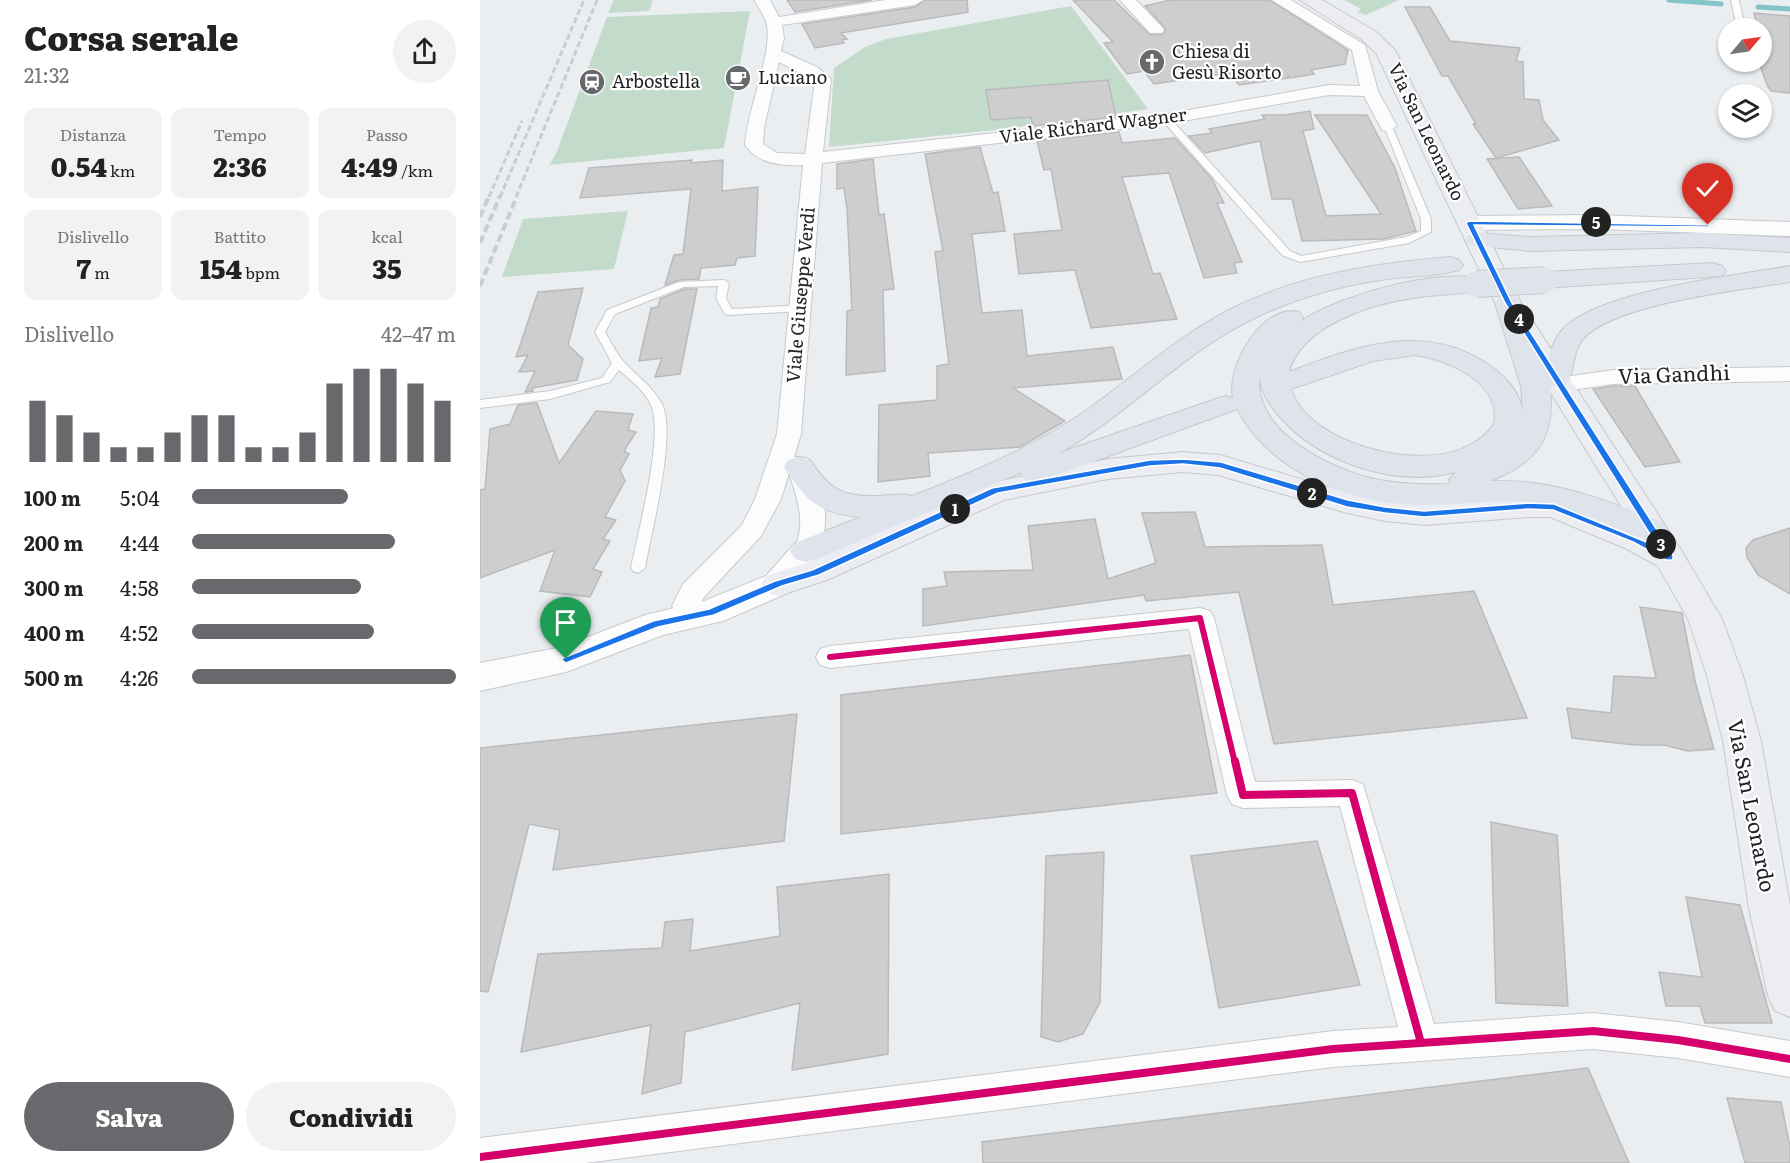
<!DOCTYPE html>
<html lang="it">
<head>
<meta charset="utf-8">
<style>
  body { margin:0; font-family:Literata,serif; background:#f2f2f2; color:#222; height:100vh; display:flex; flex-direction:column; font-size:22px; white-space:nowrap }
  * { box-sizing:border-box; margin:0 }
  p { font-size:20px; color:#767676 }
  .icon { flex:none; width:33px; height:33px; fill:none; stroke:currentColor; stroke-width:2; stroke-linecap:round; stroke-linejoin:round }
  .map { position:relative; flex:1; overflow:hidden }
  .sheet { display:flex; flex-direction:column; background:#fff; width:480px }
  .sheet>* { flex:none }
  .needle { width:39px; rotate:61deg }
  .fabs { position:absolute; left:1238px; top:18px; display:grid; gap:12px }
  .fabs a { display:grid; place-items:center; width:54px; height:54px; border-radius:50%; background:#fff; box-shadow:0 2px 4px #0004; font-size:30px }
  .pin { position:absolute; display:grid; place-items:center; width:51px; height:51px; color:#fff; margin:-62px -26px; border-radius:50% 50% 50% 0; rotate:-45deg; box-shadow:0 0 6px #0007 }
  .pin .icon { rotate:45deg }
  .km { position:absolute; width:30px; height:30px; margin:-15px; border-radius:50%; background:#222; color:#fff; font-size:16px; line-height:30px; text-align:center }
  .round { display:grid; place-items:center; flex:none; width:63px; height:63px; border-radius:32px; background:#f2f2f2 }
  .head { display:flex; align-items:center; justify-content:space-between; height:102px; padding:0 24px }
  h1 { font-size:33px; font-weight:800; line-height:45px }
  .stats { display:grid; grid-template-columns:repeat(3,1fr); gap:9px; height:102px; padding:6px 24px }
  .stats div { display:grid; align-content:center; border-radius:12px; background:#f2f2f2; text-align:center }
  .stats b { font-size:26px; font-weight:800 }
  .stats small { font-size:16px; font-weight:400 }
  .stats p { font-size:16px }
  .chart { height:168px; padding:12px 24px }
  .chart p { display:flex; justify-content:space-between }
  .chart svg { width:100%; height:108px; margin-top:6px; stroke:#68696c; stroke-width:6 }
  .action { display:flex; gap:12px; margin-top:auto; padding:12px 24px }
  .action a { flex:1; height:69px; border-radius:36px; background:#68696c; color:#fff; font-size:24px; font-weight:800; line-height:69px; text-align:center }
  .action a+a { background:#f2f2f2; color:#222 }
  ul { padding:0 24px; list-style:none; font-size:20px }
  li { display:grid; grid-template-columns:96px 72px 1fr; align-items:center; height:45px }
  li i { height:15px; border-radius:8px; background:#68696c }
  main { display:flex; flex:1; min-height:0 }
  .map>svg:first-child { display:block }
  .green { fill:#c3dbca }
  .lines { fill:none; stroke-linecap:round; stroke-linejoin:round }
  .stream { stroke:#83c4c8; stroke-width:5 }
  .building { fill:#cececf; stroke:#bababc; stroke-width:1.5 }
  .lane-casing { stroke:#c8c9cb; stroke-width:2 }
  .street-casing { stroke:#c8c9cb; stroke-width:2 }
  .secondary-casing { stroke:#c8c9cb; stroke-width:2 }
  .primary-casing { stroke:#c7c8ca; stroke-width:2 }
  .highway-casing { stroke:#c7c8ca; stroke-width:2 }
  .lane { fill:#fcfcfd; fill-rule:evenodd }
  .street { fill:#fcfcfd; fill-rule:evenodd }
  .secondary { fill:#fcfcfd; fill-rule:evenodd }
  .primary { fill:#ebedf2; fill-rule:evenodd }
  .highway { fill:#dfe3eb; fill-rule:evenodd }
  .rail-far1 { stroke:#ccc; stroke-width:3; stroke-dasharray:6 3; stroke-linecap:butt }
  .rail { stroke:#ccc; stroke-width:4; stroke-dasharray:8 4; stroke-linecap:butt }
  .highway-bridge-casing { stroke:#c7c8ca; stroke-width:28; stroke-linecap:butt }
  .highway-bridge { stroke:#dfe3eb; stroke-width:26 }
  .cycleway-far1-casing { stroke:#fff; stroke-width:10 }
  .cycleway-casing { stroke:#fff; stroke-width:11 }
  .cycleway-far1 { stroke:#d6006c; stroke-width:6 }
  .cycleway { stroke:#d6006c; stroke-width:8 }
  .route { fill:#1a73e8; stroke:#fff; stroke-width:1.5 }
  .labels { text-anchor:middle; stroke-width:4.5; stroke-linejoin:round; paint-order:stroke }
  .far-poi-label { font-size:18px; fill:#212224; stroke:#fff; text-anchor:start }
  .far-street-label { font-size:18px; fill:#212224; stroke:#fff }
  .street-label { font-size:21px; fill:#212224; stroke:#fff }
</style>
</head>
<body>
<main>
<section class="sheet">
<div class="head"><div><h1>Corsa serale</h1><p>21:32</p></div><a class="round"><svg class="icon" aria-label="share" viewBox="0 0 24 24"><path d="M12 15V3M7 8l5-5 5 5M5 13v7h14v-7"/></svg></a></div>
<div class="stats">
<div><p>Distanza</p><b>0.54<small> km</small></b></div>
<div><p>Tempo</p><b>2:36</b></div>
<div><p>Passo</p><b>4:49<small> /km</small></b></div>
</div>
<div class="stats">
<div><p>Dislivello</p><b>7<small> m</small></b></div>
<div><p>Battito</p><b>154<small> bpm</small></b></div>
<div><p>kcal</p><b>35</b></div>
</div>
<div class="chart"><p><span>Dislivello</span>42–47 m</p>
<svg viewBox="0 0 160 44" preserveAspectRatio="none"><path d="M5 44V19M15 44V25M25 44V32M35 44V38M45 44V38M55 44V32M65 44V25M75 44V25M85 44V38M95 44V38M105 44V32M115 44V12M125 44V6M135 44V6M145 44V12M155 44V19"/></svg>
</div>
<ul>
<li><b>100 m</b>5:04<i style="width:59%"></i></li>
<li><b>200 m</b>4:44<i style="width:77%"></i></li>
<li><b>300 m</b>4:58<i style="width:64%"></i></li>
<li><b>400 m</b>4:52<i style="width:69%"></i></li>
<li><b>500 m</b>4:26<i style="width:100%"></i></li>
</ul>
<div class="action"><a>Salva</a><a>Condividi</a></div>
</section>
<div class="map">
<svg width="1310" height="1163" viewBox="0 0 1310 1163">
  <rect width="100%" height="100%" fill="#ebeef1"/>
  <g class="green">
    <polygon points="134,0 173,0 169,11 128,13"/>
    <polygon points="864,0 919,0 886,15 877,12 881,9"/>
    <polygon points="591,6 668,109 515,130 349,147 354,68 385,47 406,39"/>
    <polygon points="270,11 244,148 69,165 76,154 127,17"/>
    <polygon points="148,211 134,269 22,277 43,219"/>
  </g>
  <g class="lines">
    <g class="stream">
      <polyline points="1189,0 1241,4"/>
      <polyline points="1278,7 1310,9"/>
    </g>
  </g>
  <g class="building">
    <polygon points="307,0 392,0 315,12"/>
    <polygon points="445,0 487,0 488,12 361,33 367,39 362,40 364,43 335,48 322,24 435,7"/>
    <polygon points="593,0 634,0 670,35 682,35 686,29 665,6 690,0 790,0 868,50 865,64 831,70 834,74 810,78 808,75 808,78 759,85 749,73 674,84 664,71 647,74 624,43 633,42"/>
    <polygon points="925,7 950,7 970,41 1040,48 1036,61 1043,62 1044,99 1059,100 1063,120 1079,140 1016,158 993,124 996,124 968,76 962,76"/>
    <polygon points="1274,13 1310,16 1310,93 1291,91 1287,85 1279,62 1284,62 1281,28 1278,28"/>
    <polygon points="628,80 636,117 553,126 551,117 511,120 506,90"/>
    <polygon points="830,111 834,129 823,131 846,216 901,214 835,115 887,115 915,168 936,231 904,239 822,241 812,199 792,199 780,141 725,153 709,136 732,133 729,129 785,119 782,115 805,115"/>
    <polygon points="639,132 642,143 695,138 732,179 744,203 737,203 762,262 754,263 757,273 724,278 689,173 642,177 673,274 680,273 697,319 611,328 595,270 539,274 534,234 582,230 571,169 564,170 557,141"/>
    <polygon points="500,147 513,193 518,192 525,231 492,234 502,313 542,310 547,356 633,347 642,379 533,388 585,421 540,447 448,453 450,476 398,482 399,405 457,400 457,366 469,364 455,252 463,251 445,154"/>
    <polygon points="1039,157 1072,206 1038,209 1007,159"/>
    <polygon points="393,159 399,215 404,214 414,289 403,290 405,371 366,375 367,311 372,310 367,209 364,188 357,189 357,164"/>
    <polygon points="212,160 211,163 243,160 242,191 278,187 275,256 257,258 255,265 221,268 219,279 199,280 185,285 194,255 203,254 211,189 100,198 109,168"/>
    <polygon points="103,288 88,345 103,359 97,380 52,388 53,391 45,392 55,371 39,372 48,355 36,357 58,292"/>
    <polygon points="204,289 217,289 200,374 175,377 182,358 159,361 171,308 178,307 180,299"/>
    <polygon points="1133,386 1155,386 1200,462 1165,467 1113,389"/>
    <polygon points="57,403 79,463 116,411 153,414 148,430 156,432 144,451 149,454 140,470 145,481 125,517 136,520 123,539 130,541 113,569 122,572 110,597 60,591 75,550 0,578 0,490 5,489 10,429 30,424 38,405"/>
    <polygon points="715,512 725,547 842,545 853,605 994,591 1047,718 794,744 759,592 666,601 664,595 443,626 443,589 467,586 464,572 553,570 548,526 615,519 628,579 676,563 662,513"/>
    <polygon points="1310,528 1310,594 1278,575 1267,557 1266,548 1273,540"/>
    <polygon points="1160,607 1202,613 1215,681 1234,749 1208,751 1184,745 1155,745 1092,738 1087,708 1131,713 1134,676 1176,678"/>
    <polygon points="710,655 737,793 361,834 361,695"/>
    <polygon points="317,714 304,841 73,870 80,830 49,824 8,992 0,991 0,748"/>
    <polygon points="1011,822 1077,835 1088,1006 1016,1003"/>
    <polygon points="837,841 880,985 739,1008 711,856"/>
    <polygon points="624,852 620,1002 603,1034 578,1042 561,1037 566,856"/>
    <polygon points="409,874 408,1054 312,1070 320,1003 205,1032 201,1083 162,1094 171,1025 41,1052 58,954 182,948 185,922 213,919 210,951 300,936 297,887"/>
    <polygon points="1206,897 1260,905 1292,1023 1225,1023 1220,1006 1186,1006 1179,972 1222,977"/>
    <polygon points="1108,1068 1149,1163 503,1163 502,1142"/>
    <polygon points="1247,1098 1301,1102 1310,1147 1310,1163 1265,1163"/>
  </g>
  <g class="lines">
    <g class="lane-casing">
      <g id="lane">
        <polygon points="1251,0 1259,0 1265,28 1257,28"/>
        <polygon points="686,116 689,117 810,251 821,256 926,237 941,231 941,219 904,126 911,124 951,219 951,232 929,243 820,262 802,255 683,121 682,119"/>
        <path d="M 244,280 L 249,283 L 246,298 L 252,309 L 322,305 L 327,308 L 322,311 L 249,315 L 245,314 L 236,298 L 238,286 L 204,287 L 135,314 L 125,332 C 131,342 137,355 145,363 C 158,377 173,387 182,404 C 197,434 171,533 165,568 L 158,573 L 153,571 L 151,568 C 158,531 183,441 172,408 C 167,392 150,380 139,370 L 130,382 L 70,399 L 0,408 L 0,400 L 70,391 L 122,378 L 132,363 L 115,332 L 127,310 L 199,282 Z"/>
      </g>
    </g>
    <g class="street-casing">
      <g id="street">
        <path d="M 274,0 L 290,0 L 299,17 L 406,0 L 443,0 L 435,5 L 302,25 L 304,38 L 301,51 L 337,67 L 351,79 L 343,152 L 686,114 L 849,85 L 880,86 L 872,50 L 792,0 L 811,0 L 885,45 L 898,91 L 917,126 L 908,131 L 902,130 L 884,96 L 849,95 L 686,124 L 342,163 L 321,434 L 314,457 L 327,458 C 345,488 353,527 335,558 L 326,560 L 317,558 L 313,551 C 327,525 318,500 309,473 L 301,499 L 281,536 L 224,597 L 216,613 L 206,616 L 196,613 L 192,606 L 203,584 L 262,525 L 275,499 L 297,434 L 323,165 C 301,166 278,164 265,145 C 267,109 292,57 287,25 C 285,17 279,8 274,0 ZM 299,62 L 335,81 L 325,154 L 297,153 L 283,144 L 284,128 Z"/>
        <polygon points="640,0 656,0 682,27 684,30 682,33 670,33"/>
        <polygon points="1310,367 1310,381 1133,384 1078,392 1070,390 1067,385 1070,380 1078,378 1133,370"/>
        <polygon points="720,608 730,611 734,618 775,782 872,780 883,784 954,1024 1113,1013 1198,1022 1310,1041 1310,1077 1198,1058 1113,1049 853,1067 105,1163 0,1163 0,1138 853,1031 918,1027 860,806 763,808 752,804 747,795 709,629 350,668 340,665 336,657 340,649 350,646"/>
      </g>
    </g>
    <g class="secondary-casing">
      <g id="secondary">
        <polygon points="1117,215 1310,222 1310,236 1117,229 989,230 981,228 977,223 981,218 989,216"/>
        <polygon points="326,540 337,543 342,551 310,592 243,621 183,635 86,672 0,691 0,663 82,647 165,615 224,601 286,576 315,543"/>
      </g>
    </g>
    <g class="primary-casing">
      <polygon id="primary" points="820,0 842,0 895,31 915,50 1041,303 1201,550 1242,619 1263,676 1281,741 1310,905 1310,1017 1295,1011 1288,996 1269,908 1243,741 1227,676 1208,619 1178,566 1145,548 1070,517 1048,517 944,525 905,521 867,513 738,475 703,472 628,479 524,500 347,580 298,596 286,592 281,584 286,576 323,564 505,484 628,459 703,452 740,455 868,493 905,499 944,503 1048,495 1074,496 1154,527 1015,303 896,53 881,39"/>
    </g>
    <g class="highway-casing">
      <g id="highway">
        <polygon points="997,233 1050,237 1223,233 1310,238 1310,252 1223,247 1050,251 988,245 985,240 988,235"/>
        <path d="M 970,257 L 979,260 L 983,265 L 979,270 C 954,277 927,276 901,280 C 859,286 818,298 779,316 C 704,350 650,414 579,453 L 736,399 L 746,396 L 753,398 C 746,366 783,303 819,312 L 823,318 L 820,322 C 858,295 961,267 1006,279 L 1010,284 L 1006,289 C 982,295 957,294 933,298 C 890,304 821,326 809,372 C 876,346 945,321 1009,365 C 1025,376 1040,392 1043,412 L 1041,386 L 1015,303 L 1019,297 L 1028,295 L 1037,297 L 1041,303 L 1065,369 C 1069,355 1073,339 1084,328 C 1120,291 1257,275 1310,266 L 1310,282 C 1262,290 1135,303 1103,339 C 1092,352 1095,372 1086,386 L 1070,387 C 1076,437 1057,463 1010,481 C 1076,479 1123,500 1183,522 L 1188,530 L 1183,538 L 1172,541 C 1133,530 1097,507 1056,503 C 1018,498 980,506 942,505 C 871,504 792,474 757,409 L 566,479 L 555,482 L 544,479 L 540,473 L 337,559 L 326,562 L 315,559 L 310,551 L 315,543 L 381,517 C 339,514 325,500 304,467 L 308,460 L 319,457 L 330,460 C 350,490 362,497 399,496 C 411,495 421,493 432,496 C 491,473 551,448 604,412 C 655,376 701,333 757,306 C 823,274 898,263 970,257 ZM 935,355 C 968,360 1021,382 1014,423 C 1009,433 999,440 990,445 C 942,472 830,446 811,389 L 893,361 ZM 785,360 C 783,365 780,372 780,377 C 780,392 791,407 800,417 C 840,463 917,488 976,472 L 969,480 L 971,484 C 945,485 919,484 894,479 C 845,468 756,422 785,360 Z"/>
        <polygon points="1233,263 1242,266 1246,271 1242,276 1064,288 1055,285 1051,280 1055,275 1064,272"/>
      </g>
    </g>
    <use href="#lane" class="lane"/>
    <use href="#street" class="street"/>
    <use href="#secondary" class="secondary"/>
    <use href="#primary" class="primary"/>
    <use href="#highway" class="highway"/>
    <g class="rail-far1">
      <polyline points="9,197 42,121"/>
      <polyline points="20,197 104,0"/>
      <polyline points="36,197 117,0"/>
    </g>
    <g class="rail">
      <polyline points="0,217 9,196"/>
      <polyline points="0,243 20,196"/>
      <polyline points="0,286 37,196"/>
    </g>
    <g class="highway-bridge-casing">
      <polyline id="highway-bridge" points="997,284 1064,280"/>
    </g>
    <use href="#highway-bridge" class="highway-bridge"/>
    <g class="cycleway-far1-casing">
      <polyline id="cycleway-far1" points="350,657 720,618 755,763"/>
    </g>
    <g class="cycleway-casing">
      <g id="cycleway">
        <polyline points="755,761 763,795 872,793 941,1043"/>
        <polyline points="0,1157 853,1049 1113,1031 1198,1040 1310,1059"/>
      </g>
    </g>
    <use href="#cycleway-far1" class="cycleway-far1"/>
    <use href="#cycleway" class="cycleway"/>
  </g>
  <polygon class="route" points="989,221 1232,225 1228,227 994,225 1032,303 1193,555 1193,560 1186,560 1153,542 1073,510 1048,509 944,517 905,513 867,507 740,468 703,464 670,466 518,493 339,575 302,586 234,615 178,627 86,663 81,659 173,621 229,609 295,581 332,570 512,488 670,460 703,459 741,462 868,500 905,507 944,511 1048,503 1074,504 1178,547 1025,303 986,223"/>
  <defs>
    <g id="church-disc" transform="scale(1.35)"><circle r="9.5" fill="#68696c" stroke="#fff"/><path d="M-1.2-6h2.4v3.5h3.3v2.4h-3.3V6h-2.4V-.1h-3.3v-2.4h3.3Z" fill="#fff"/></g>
    <g id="cafe-disc" transform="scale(1.35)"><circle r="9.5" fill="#68696c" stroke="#fff"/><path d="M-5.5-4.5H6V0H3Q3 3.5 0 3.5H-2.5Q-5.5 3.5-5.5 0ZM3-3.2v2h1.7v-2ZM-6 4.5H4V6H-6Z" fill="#fff"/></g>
    <g id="station-disc" transform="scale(1.35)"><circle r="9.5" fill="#68696c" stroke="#fff"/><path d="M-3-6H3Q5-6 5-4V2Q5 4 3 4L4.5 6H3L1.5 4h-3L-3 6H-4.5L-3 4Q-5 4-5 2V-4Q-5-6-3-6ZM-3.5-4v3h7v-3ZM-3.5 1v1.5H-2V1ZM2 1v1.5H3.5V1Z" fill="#fff"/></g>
  </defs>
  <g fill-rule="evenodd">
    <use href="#church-disc" x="672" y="62"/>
    <use href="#cafe-disc" x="258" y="78"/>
    <use href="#station-disc" x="112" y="82"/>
  </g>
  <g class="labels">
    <g class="far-poi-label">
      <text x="692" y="58">Chiesa di<tspan x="692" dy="21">Gesù Risorto</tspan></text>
      <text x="278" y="84">Luciano</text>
      <text x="132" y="88">Arbostella</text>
    </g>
    <g class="far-street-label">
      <text transform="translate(613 126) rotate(-7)" y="6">Viale Richard Wagner</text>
      <text transform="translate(946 132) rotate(64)" y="6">Via San Leonardo</text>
      <text transform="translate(321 295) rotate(-85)" y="6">Viale Giuseppe Verdi</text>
    </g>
    <g class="street-label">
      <text transform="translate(1194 375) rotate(-2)" y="7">Via Gandhi</text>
      <text transform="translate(1271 806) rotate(79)" y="7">Via San Leonardo</text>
    </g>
  </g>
</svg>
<div class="fabs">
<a><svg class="needle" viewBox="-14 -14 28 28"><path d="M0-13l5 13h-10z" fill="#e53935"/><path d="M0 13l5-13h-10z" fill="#767676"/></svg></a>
<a><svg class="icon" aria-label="layers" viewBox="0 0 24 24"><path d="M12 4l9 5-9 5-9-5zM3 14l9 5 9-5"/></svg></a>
</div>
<div class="pin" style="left:86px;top:659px;background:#1e9e55"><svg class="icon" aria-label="arrive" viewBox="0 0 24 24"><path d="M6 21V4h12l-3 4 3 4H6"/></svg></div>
<div class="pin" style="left:1228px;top:225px;background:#d93025"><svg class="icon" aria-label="check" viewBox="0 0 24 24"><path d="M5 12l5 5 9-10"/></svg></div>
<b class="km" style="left:475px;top:509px">1</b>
<b class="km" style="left:832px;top:493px">2</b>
<b class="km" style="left:1181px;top:544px">3</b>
<b class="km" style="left:1039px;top:319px">4</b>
<b class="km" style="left:1116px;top:222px">5</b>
</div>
</main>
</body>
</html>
